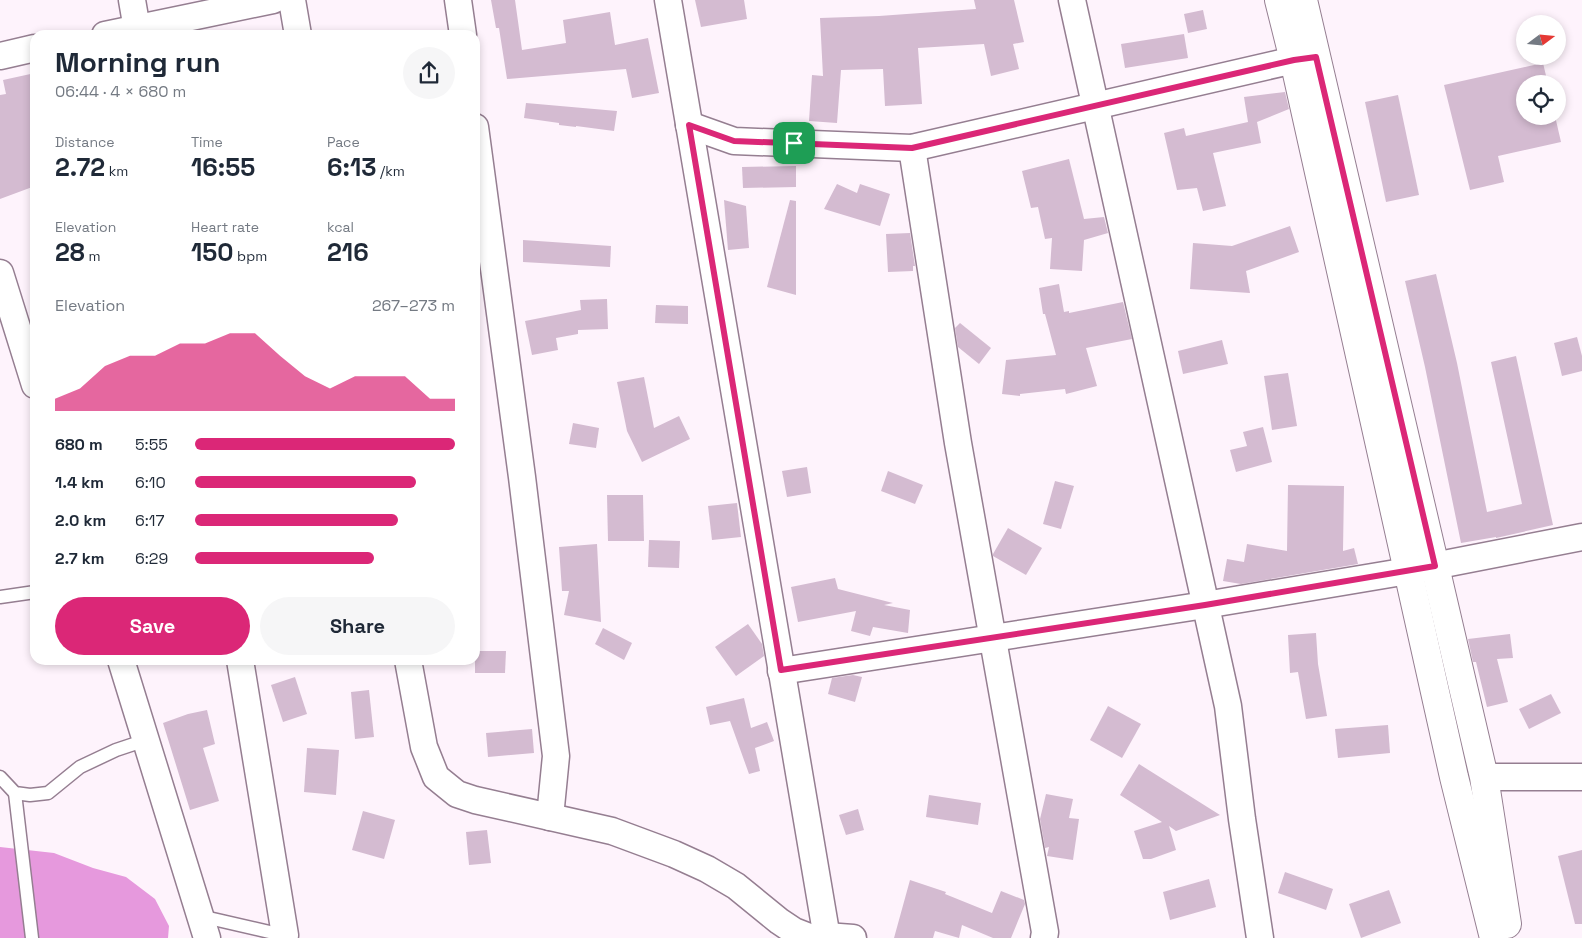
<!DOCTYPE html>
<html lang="en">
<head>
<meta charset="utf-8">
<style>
  body { margin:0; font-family:"Space Grotesk",sans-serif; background:#f6f6f7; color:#1f2937; height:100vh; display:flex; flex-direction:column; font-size:19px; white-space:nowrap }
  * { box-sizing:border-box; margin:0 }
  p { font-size:16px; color:#747a83 }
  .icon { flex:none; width:28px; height:28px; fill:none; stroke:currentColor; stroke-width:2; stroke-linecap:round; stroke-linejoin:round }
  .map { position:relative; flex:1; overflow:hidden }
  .drawer { position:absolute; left:30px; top:30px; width:450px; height:635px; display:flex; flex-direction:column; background:#fff; border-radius:15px; box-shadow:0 2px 8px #0003 }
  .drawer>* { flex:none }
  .needle { width:32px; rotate:74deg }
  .buttons { position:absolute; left:1516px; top:15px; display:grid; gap:10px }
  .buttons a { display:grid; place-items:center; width:50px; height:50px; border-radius:50%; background:#fff; box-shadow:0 2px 8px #0003; font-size:25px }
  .pin { position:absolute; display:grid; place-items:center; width:42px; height:42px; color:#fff; margin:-21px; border-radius:10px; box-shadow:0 2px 8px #0006 }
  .round { display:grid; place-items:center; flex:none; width:52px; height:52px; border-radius:26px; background:#f6f6f7 }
  .headline { display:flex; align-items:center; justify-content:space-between; height:85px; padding:0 25px }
  h1 { font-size:28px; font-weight:700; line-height:38px }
  .figures { display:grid; grid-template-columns:repeat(3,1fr); gap:8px; height:85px; padding:5px 25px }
  .figures div { display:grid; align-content:center }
  .figures b { font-size:25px; font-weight:700 }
  .figures small { font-size:14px; font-weight:400 }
  .figures p { font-size:14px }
  .chart { height:140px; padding:10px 25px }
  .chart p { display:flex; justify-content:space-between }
  .chart svg { width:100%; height:90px; margin-top:5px; fill:#db2777; opacity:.7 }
  .button { display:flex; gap:10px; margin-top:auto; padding:10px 25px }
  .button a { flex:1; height:58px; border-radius:30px; background:#db2777; color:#fff; font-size:20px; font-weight:700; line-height:58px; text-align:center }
  .button a+a { background:#f6f6f7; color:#1f2937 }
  ul { padding:0 25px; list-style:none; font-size:16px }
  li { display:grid; grid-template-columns:80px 60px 1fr; align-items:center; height:38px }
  li i { height:12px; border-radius:6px; background:#db2777 }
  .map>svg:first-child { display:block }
  .forest { fill:#e699dd }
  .building { fill:#d4bbd1 }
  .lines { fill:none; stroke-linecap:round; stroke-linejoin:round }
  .service-casing { stroke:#957e91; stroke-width:15 }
  .minor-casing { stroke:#957e91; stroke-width:29 }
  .tertiary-casing { stroke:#957e91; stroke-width:30 }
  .service { stroke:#fff; stroke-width:12 }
  .minor { stroke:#fff; stroke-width:26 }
  .tertiary { stroke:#fff; stroke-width:28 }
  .route-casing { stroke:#fff; stroke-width:10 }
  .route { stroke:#db2777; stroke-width:6 }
</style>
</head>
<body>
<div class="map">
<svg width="1582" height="938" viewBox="0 0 1582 938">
  <rect width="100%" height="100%" fill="#fef3fc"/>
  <polygon class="forest" points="0,847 54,853 93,868 126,877 155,899 169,926 168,938 0,938"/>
  <g class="building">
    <polygon points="491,0 515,0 522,50 566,43 563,20 610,12 615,45 648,38 659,93 632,98 626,69 507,79 499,28 496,28"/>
    <polygon points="695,0 744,0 747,19 701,27"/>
    <polygon points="974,0 1014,0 1024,42 1013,44 1019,69 991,76 984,44 918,48 922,104 885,106 883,69 841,70 837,123 809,121 812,75 823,76 820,18 879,16 976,9"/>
    <polygon points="1203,10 1207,29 1188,33 1184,14"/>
    <polygon points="1184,34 1188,58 1125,68 1121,44"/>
    <polygon points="1543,63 1548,84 1525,84 1525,116 1555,116 1561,142 1498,156 1504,182 1470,190 1444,85"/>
    <polygon points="35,73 35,186 0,199 0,95 6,94 3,80"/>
    <polygon points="1285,92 1289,109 1257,122 1261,143 1213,153 1226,206 1203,211 1197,188 1177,190 1164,133 1184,128 1186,136 1248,122 1244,97"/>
    <polygon points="1398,95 1419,195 1386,202 1365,102"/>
    <polygon points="526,103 617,111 614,131 576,126 576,127 559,125 559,123 524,118"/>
    <polygon points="1069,159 1084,219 1104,217 1108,233 1084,240 1082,271 1050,269 1052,238 1045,239 1038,207 1031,208 1022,171"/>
    <polygon points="796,166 796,187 743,188 742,167"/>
    <polygon points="837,184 857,193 860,184 890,194 880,226 824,209"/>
    <polygon points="724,200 746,206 749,248 728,250"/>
    <polygon points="790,200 796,201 796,295 767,287"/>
    <polygon points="1290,226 1299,252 1246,271 1250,293 1190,289 1193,243 1232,246"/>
    <polygon points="910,233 915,266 913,266 913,271 888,272 886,234"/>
    <polygon points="523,240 611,246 610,267 523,262"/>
    <polygon points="1436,274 1457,363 1487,512 1522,504 1491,362 1516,356 1553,525 1496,538 1496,537 1461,543 1425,367 1405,281"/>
    <polygon points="1059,284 1064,312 1069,311 1069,313 1123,302 1132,339 1086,348 1097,386 1066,394 1065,389 1020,394 1020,396 1002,394 1006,360 1056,355 1045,314 1043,314 1039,288"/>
    <polygon points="607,299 608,329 578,330 578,334 556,338 558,350 532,355 525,321 581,310 580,300"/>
    <polygon points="656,305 688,306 688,324 655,323"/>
    <polygon points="960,323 991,348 979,364 958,347 955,328"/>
    <polygon points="1577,337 1582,356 1582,371 1562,376 1554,343"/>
    <polygon points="1222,340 1228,364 1183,374 1178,351"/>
    <polygon points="1288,373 1297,426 1272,430 1264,376"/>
    <polygon points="644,377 654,428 679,416 690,439 642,462 627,431 617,382"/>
    <polygon points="573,423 599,428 596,448 569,444"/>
    <polygon points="1263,427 1272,462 1236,472 1230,450 1247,446 1243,432"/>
    <polygon points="807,467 811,493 787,497 782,471"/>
    <polygon points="888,471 923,485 915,504 881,491"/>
    <polygon points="1055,481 1074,486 1061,529 1043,524"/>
    <polygon points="1288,485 1344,486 1343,551 1354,548 1358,564 1241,584 1223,581 1227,559 1244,562 1247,544 1287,551"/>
    <polygon points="607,495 643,495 644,541 608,541"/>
    <polygon points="737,503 741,537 712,540 708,506"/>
    <polygon points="1008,528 1042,548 1026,575 993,556 993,554"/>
    <polygon points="649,540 680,541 679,568 648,567"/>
    <polygon points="597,544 601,622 564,615 569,591 562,591 559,547"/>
    <polygon points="835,578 838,589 893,603 884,605 910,610 908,633 873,627 870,636 851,631 856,611 798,622 791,587"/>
    <polygon points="748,624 762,644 764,656 736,676 715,647"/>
    <polygon points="603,628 632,643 624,660 595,644"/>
    <polygon points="1316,633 1318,664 1327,716 1306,719 1298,672 1290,673 1288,635"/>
    <polygon points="1510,634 1513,658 1497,659 1508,702 1487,707 1476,662 1473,662 1468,639"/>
    <polygon points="475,651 506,651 505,673 475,673"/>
    <polygon points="853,675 862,677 855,702 828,694 832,678"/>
    <polygon points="295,677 307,714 283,722 271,685"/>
    <polygon points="369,690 374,737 355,739 351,692"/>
    <polygon points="1551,694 1561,713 1529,729 1519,709"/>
    <polygon points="744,698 751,728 767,722 774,741 755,748 760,771 749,774 730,721 710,725 706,707"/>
    <polygon points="1108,706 1141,724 1122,758 1090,740"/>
    <polygon points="207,710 215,744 203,748 219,801 190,810 163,723 188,714"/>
    <polygon points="1388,725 1390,753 1338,758 1335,729"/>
    <polygon points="532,729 534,753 488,757 486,733"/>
    <polygon points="307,748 339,750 336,795 304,792"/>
    <polygon points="1139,764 1220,815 1176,831 1169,826 1176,850 1151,859 1143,859 1134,831 1162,822 1120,795"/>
    <polygon points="1046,794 1073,799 1069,818 1079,819 1073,860 1047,856 1049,847 1045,848 1040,819"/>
    <polygon points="929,795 981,803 978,825 926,817"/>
    <polygon points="858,809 864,830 846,835 839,815"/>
    <polygon points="363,811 395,820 384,859 352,850"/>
    <polygon points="487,830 491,863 469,865 466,832"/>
    <polygon points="1582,850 1582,924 1575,924 1558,856"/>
    <polygon points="1285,872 1333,889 1326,910 1278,893"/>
    <polygon points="1209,879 1216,907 1170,920 1163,892"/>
    <polygon points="910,880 946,892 945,894 992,913 1001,891 1024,900 1025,904 1011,938 993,938 962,925 959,938 935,931 933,938 894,938"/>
    <polygon points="1389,890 1401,923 1361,938 1349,904"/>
  </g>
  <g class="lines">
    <g class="service-casing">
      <g id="service">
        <polyline points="0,597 35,592"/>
        <polyline points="0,777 15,793 30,795 48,793 80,767 116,750 146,740"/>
        <polyline points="15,793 32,938"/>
        <polyline points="200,916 287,936"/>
      </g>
    </g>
    <g class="minor-casing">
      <g id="minor">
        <polyline points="132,0 138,35"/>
        <polyline points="292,0 298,35"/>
        <polyline points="458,0 463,35"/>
        <polyline points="668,0 827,938"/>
        <polyline points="1072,0 1228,706 1242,819 1260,938"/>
        <polyline points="105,35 273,0"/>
        <polyline points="0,56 35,48"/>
        <polyline points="689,125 734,141 912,148 1294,60 1315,57"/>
        <polyline points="475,127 522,477 556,756 550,817"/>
        <polyline points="912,148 958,443 1045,932 1044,938"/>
        <polyline points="0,273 35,385"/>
        <polyline points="121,660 207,938"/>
        <polyline points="240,660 285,935"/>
        <polyline points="408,660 424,747 436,777 457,794 475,800 612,831 674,854 707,869 736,886 779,921 794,931 812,938"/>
        <polyline points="781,671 1205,605 1408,571 1582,537"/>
        <polyline points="1484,777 1582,777"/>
        <polyline points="813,938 826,936 853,938"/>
      </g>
    </g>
    <g class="tertiary-casing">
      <g id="tertiary">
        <polyline points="1279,0 1294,60 1454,777 1494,938"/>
        <polyline points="1303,0 1484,777 1507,924"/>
      </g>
    </g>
    <use href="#service" class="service"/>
    <use href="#minor" class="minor"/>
    <use href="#tertiary" class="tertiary"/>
  </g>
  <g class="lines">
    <g class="route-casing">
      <polygon id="route" points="1316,57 1435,566 1205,605 781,670 689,125 734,141 912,148 1294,60"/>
    </g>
    <use href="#route" class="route"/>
  </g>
</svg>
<div class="buttons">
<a><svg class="needle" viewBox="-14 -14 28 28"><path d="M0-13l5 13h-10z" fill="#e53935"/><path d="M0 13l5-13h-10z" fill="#747a83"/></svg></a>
<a><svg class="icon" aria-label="locate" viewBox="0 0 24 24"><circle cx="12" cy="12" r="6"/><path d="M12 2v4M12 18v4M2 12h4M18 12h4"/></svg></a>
</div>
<div class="pin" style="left:794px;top:143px;background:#1e9e55"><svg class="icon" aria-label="arrive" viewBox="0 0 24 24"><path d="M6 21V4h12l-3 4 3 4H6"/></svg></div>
<section class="drawer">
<div class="headline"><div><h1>Morning run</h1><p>06:44 · 4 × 680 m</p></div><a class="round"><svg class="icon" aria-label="share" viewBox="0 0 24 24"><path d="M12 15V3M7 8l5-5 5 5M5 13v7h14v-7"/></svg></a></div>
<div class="figures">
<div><p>Distance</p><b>2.72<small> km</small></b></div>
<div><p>Time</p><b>16:55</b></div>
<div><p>Pace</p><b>6:13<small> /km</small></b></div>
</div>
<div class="figures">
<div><p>Elevation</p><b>28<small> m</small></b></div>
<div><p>Heart rate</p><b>150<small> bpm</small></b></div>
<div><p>kcal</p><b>216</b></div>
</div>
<div class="chart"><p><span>Elevation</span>267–273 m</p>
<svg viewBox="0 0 160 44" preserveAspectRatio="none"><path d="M0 44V38L10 33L20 22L30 17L40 17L50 11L60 11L70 6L80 6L90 17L100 27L110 33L120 27L130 27L140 27L150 38L160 38V44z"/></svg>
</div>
<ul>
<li><b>680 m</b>5:55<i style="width:100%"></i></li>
<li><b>1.4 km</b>6:10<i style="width:85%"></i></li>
<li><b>2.0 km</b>6:17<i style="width:78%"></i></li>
<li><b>2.7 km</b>6:29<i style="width:69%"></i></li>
</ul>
<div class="button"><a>Save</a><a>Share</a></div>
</section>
</div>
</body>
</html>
